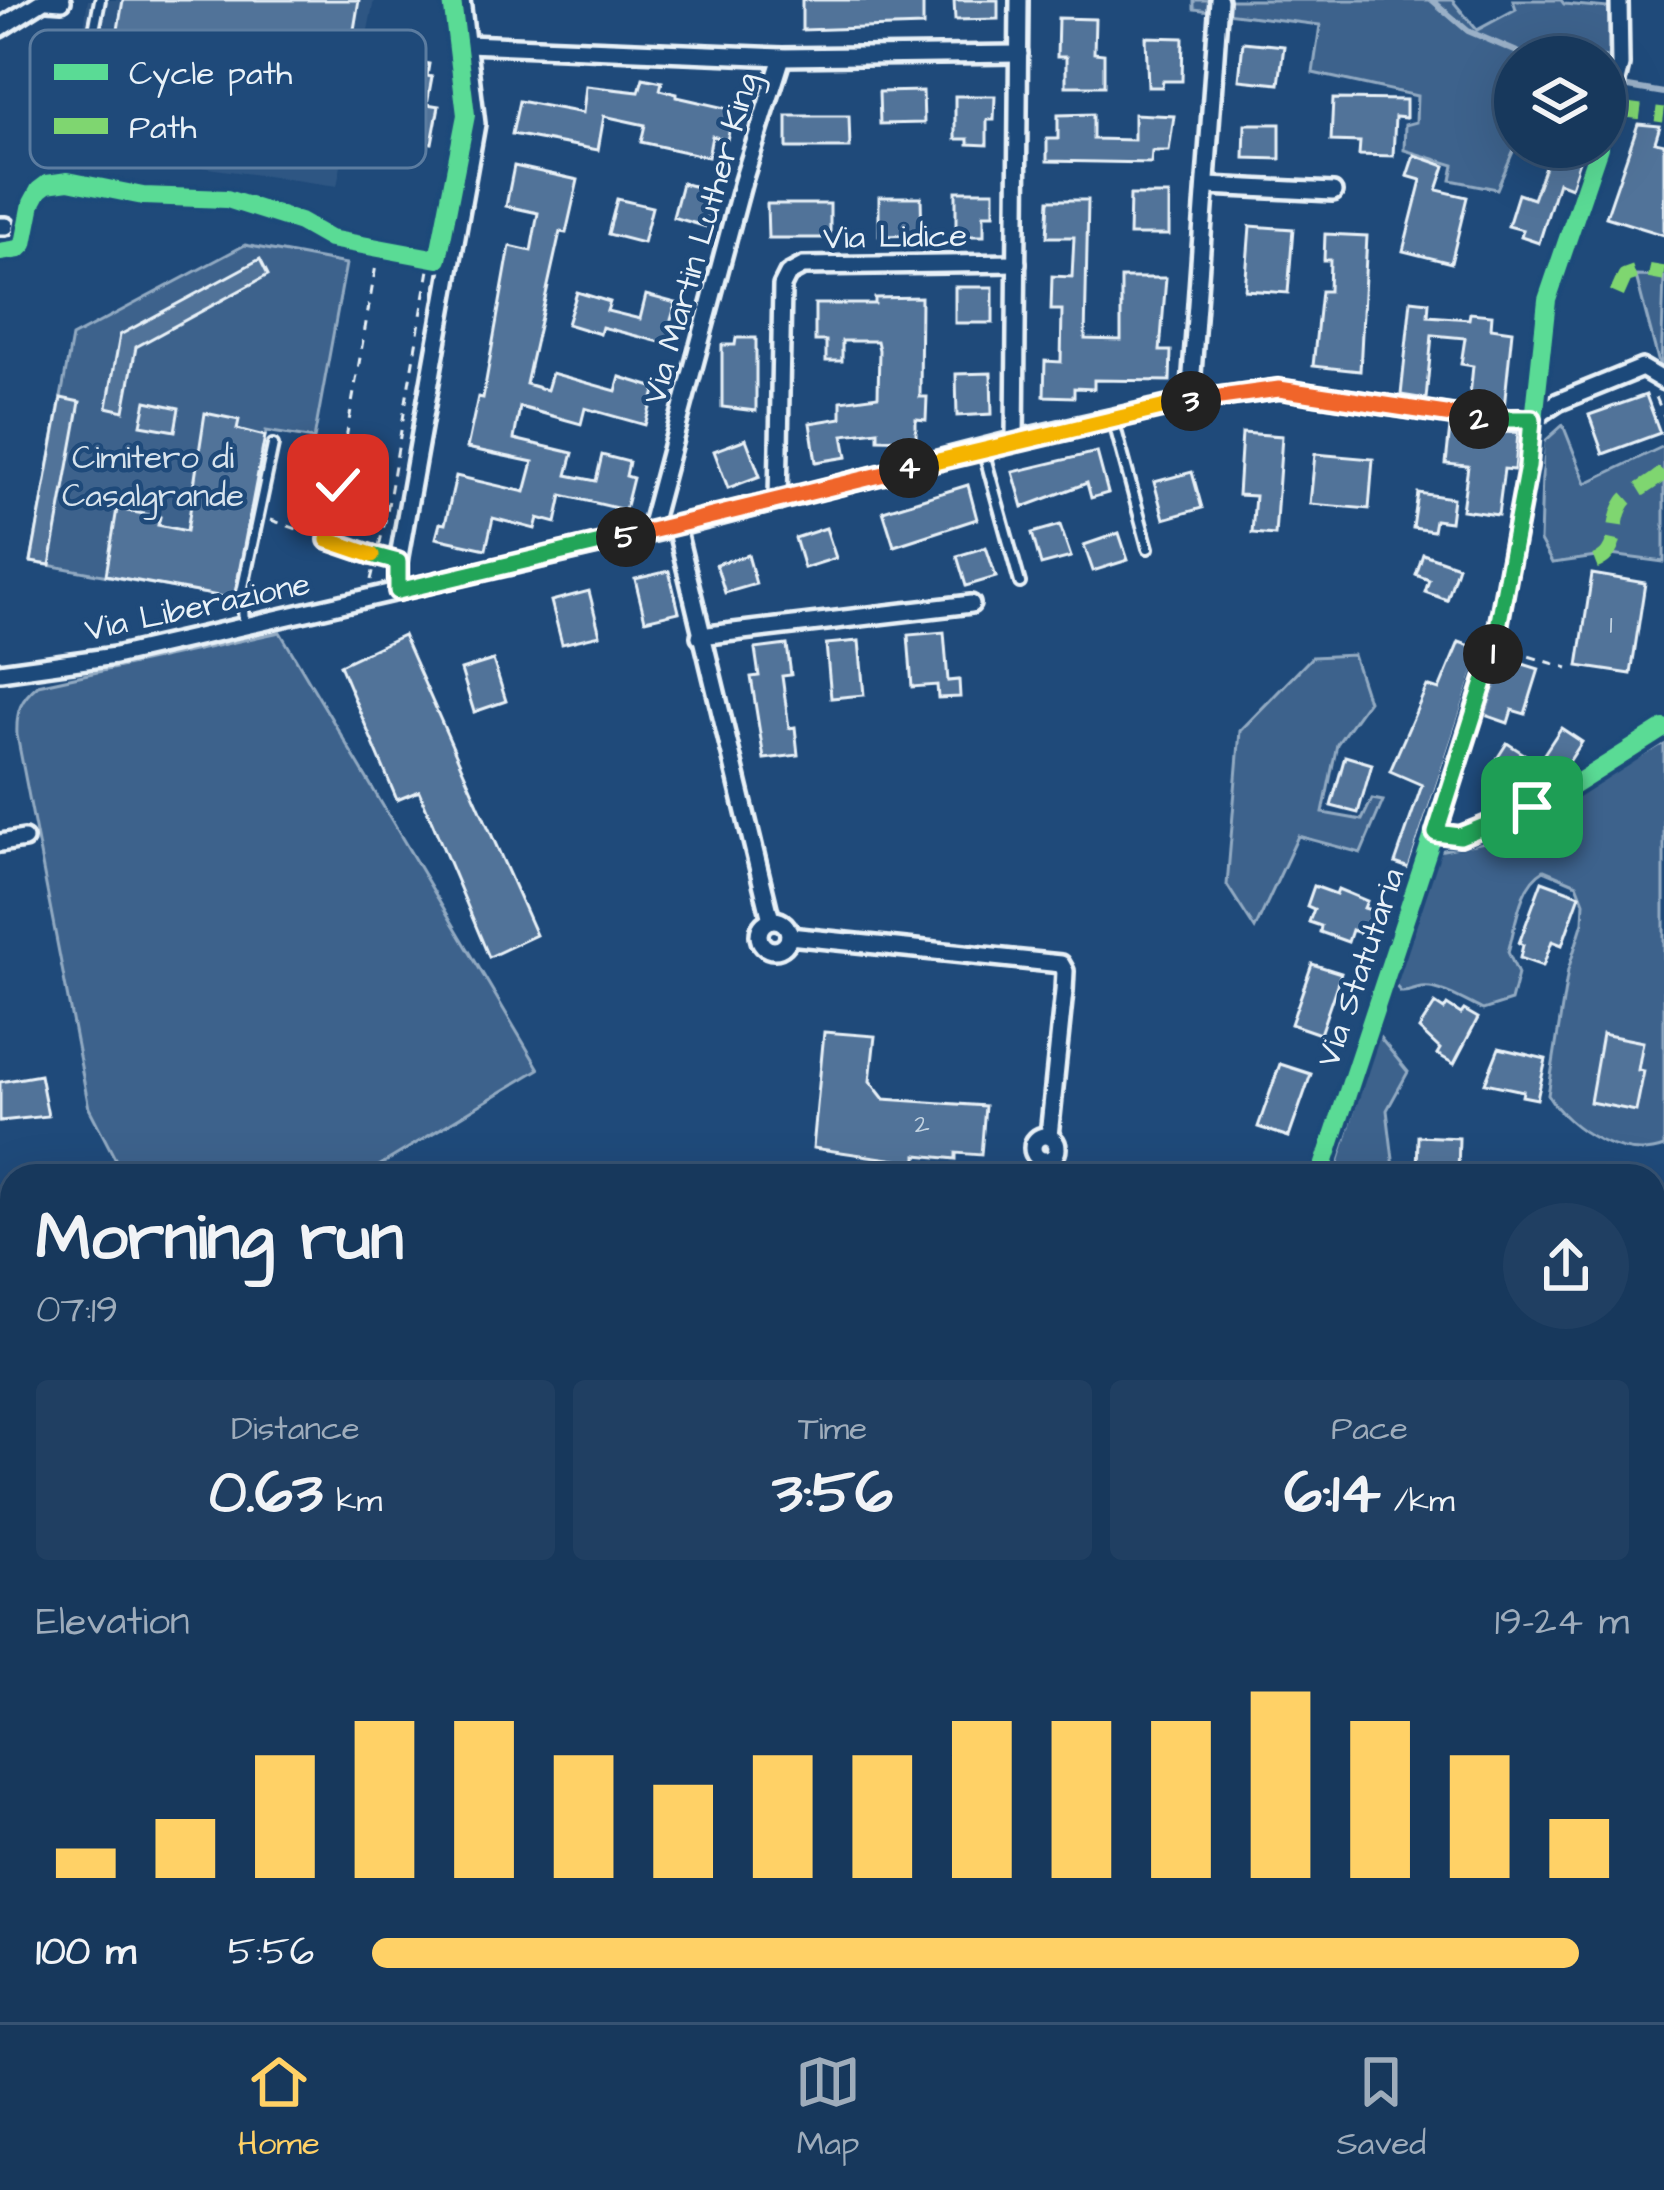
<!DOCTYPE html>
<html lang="en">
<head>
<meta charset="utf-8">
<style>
  body { margin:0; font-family:"Architects Daughter",sans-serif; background:#203f62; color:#f1f3f6; height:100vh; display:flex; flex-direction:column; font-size:45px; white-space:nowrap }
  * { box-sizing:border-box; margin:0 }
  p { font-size:39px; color:#9eacbb }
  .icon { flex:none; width:66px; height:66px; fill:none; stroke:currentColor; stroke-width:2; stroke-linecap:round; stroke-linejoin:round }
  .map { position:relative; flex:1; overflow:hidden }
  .details { position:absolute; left:0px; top:1164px; width:1665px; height:858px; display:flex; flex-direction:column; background:#17385c; border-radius:36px 36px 0 0; box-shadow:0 12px 48px #0002,0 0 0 3px #365272 }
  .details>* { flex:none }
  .controls { position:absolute; left:1494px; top:36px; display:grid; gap:24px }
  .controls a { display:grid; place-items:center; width:132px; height:132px; border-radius:50%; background:#17385c; box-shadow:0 12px 48px #0002,0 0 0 3px #365272; font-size:60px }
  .pin { position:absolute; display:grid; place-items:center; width:102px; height:102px; color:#fff; margin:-51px; border-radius:24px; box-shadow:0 6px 18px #0006 }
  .km { position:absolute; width:60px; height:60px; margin:-30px; border-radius:50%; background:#222; color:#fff; font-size:33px; line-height:60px; text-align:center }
  .round { display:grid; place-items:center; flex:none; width:126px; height:126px; border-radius:63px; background:#203f62 }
  .head { display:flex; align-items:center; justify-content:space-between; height:204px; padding:0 36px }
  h1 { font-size:66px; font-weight:700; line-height:90px }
  .metrics { display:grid; grid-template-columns:repeat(3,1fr); gap:18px; height:204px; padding:12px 36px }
  .metrics div { display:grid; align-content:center; border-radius:12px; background:#203f62; text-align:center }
  .metrics b { font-size:60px; font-weight:700 }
  .metrics small { font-size:33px; font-weight:400 }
  .metrics p { font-size:33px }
  .chart { height:336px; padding:24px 36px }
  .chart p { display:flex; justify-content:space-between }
  .chart svg { width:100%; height:216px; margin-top:12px; stroke:#ffd166; stroke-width:6 }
  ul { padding:0 36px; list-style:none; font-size:39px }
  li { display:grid; grid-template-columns:192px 144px 1fr; align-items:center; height:90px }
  li i { height:30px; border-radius:15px; background:#ffd166 }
  .tabs { display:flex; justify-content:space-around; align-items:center; height:168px; border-top:3px solid #365272; background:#17385c; font-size:33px; color:#9eacbb }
  .tabs a { display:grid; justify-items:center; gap:6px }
  .tabs .current { color:#ffd166 }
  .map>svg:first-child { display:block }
  .built { fill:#2e5683 }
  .green { fill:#3c628c; stroke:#92aac2; stroke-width:3 }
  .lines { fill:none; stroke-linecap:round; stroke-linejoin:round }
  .stream { stroke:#9ab0c7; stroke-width:6 }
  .building { fill:#517399; stroke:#e8f1f8; stroke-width:3 }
  .service-casing { stroke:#e8f1f8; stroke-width:16 }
  .minor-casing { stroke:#e8f1f8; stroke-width:24 }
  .path { stroke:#e8f1f8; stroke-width:3; stroke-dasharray:9 9; stroke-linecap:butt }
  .service { stroke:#1f4a7a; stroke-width:8 }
  .minor { stroke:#1f4a7a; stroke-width:15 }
  .quiet { stroke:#7fd670; stroke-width:15; stroke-dasharray:30 15; stroke-linecap:butt }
  .cycleway-casing { stroke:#1f4a7a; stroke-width:26 }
  .cycleway { stroke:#5adb95; stroke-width:18 }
  .split-1-casing { stroke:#fff; stroke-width:24 }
  .split-2-casing { stroke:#fff; stroke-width:24 }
  .split-3-casing { stroke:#fff; stroke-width:24 }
  .split-4-casing { stroke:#fff; stroke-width:24 }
  .split-5-casing { stroke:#fff; stroke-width:24 }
  .split-6-casing { stroke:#fff; stroke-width:24 }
  .split-7-casing { stroke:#fff; stroke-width:24 }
  .split-1 { stroke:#22a559; stroke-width:15 }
  .split-2 { stroke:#22a559; stroke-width:15 }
  .split-3 { stroke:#f0652b; stroke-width:15 }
  .split-4 { stroke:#f5b400; stroke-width:15 }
  .split-5 { stroke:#f0652b; stroke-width:15 }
  .split-6 { stroke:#22a559; stroke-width:15 }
  .split-7 { stroke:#f5b400; stroke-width:15 }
  .labels { text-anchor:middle; stroke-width:9; stroke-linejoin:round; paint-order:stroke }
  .number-label { font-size:27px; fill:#c2d2e0 }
  .street-label { font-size:33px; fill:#e8f1f8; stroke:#1f4a7a }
  .park-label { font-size:33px; fill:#d7e3ed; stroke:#1f4a7a }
  .key { fill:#1f4a7a; stroke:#5b7ca0; stroke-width:3 }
  .key-label { font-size:33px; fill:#e8f1f8 }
</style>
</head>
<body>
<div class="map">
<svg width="1664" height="2022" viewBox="0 0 1664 2022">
  <rect width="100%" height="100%" fill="#1f4a7a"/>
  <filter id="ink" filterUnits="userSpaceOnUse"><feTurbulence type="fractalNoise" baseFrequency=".00833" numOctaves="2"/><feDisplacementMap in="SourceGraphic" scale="24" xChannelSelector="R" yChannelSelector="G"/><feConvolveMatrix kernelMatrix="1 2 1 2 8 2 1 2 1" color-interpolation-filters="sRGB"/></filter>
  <g filter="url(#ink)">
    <polygon class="built" points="88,0 374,0 337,186 66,148"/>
    <g class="green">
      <polygon points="1194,0 1452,0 1477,30 1516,9 1513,0 1561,0 1564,4 1609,8 1609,69 1605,83 1605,57 1515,57 1515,147 1497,189 1451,180 1454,165 1404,150 1405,125 1416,122 1417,96 1313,73 1320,25 1194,9"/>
      <polygon points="245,245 346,264 314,439 266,431 235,599 31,562 72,337"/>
      <polygon points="1636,276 1664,277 1661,371"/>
      <polygon points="1563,425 1586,483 1664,446 1664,562 1611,555 1552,563 1540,541 1543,443"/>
      <path d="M 280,632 L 539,1069 L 362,1176 L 124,1176 L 89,1108 L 17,735 C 16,711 20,700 38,685 Z"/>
      <polygon points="1353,655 1368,701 1337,744 1323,813 1362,820 1372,799 1383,801 1361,853 1298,836 1255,929 1227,885 1240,731 1312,657"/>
      <path d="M 1664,743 L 1664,1147 C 1623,1162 1569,1130 1548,1095 L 1568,970 L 1583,922 L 1584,902 L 1577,884 L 1544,870 C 1519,884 1516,926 1508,952 L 1518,974 L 1511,1001 L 1483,1010 C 1466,1002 1440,985 1421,988 C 1414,989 1408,993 1401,992 L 1391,981 L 1438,851 L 1495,840 Z"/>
      <polygon points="1377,1034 1408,1072 1387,1110 1395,1176 1334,1176"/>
      <polygon points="1653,1724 1664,1727 1664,1856 1653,1857"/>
      <polygon points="176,2010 973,2010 983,2022 120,2022"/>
    </g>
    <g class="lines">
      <g class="stream">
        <polyline points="1432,0 1468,31 1529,57"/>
        <polyline points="1605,83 1664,93"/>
      </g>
    </g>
    <g class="building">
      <polygon points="123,0 359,0 341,107 168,77 159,132 102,125"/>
      <polygon points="802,0 923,0 923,26 802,30"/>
      <polygon points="954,0 998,0 998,19 955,20"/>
      <polygon points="1058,18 1095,19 1094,53 1104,54 1104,86 1066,86 1066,57 1057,57"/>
      <polygon points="1146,37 1183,38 1182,81 1163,81 1162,87 1148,87"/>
      <polygon points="1243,42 1284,46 1279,84 1239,80"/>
      <polygon points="395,58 429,64 427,76 432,77 427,104 439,106 432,143 411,140 412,134 383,129"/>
      <polygon points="643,78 662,82 660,90 677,94 677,97 734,110 727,140 712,136 708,157 641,142 645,125 604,116 598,150 512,134 519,101 583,113 586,86 639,92"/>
      <polygon points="923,91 924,123 880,124 879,92"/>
      <polygon points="955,96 995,96 994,120 987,120 987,145 968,144 968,139 955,139"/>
      <polygon points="1333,99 1406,100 1406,118 1395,117 1393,156 1359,155 1360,142 1331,141"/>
      <polygon points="1093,114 1093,139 1134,140 1134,114 1174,116 1169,151 1152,151 1151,163 1047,161 1047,139 1058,139 1058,115"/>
      <polygon points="787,116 849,116 850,148 787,148"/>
      <polygon points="1245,124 1280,124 1280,159 1244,158"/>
      <polygon points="1638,124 1660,126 1655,142 1664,144 1664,235 1606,217"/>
      <polygon points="1552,147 1582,154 1571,187 1558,182 1539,243 1521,237 1523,230 1508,226 1518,194 1533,199"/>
      <polygon points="1414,155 1445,166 1437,190 1467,197 1451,263 1403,251 1421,180 1407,176"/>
      <polygon points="514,166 578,180 566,233 560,232 526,384 547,390 552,373 616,391 620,377 656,388 645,425 585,408 581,424 520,407 514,439 573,453 567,475 596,481 602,455 629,462 626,476 633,478 625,510 562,495 556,523 538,518 535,529 493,518 486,549 436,538 440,523 445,524 456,476 525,492 533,462 467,448 478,397 483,398 510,246 531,251 538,213 506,206"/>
      <polygon points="682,183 716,192 707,227 673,217"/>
      <polygon points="956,191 994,191 994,214 984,214 984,236 956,236"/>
      <polygon points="1130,195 1169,195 1169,235 1129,235"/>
      <polygon points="879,197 921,197 922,235 879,236"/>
      <polygon points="617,199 652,207 643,243 608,234"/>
      <polygon points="1049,200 1088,200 1085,339 1121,340 1121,278 1166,278 1160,351 1171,351 1170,381 1094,380 1094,389 1074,388 1074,397 1044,396 1045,361 1061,362 1062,310 1051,310 1052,276 1072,277 1074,237 1047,237"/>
      <polygon points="767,204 830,204 830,238 768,238"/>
      <polygon points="1250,226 1293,229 1288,293 1245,290"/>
      <polygon points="1325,234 1367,236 1360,371 1313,366 1321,291 1329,291 1330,260 1324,260"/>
      <polygon points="260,259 268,275 136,347 124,411 107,407 120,335"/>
      <rect x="955" y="287" width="38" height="36"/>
      <polygon points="577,292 610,302 607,311 640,319 646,295 676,303 669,327 679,330 675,346 602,327 600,334 567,324"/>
      <polygon points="921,297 920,397 927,397 926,420 916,419 916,440 878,439 878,431 843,435 847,457 816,462 810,423 841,418 841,401 878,396 879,350 877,341 842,341 842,361 826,361 826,341 815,341 815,304 875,304 875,298"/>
      <polygon points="1411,300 1429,302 1428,316 1469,319 1470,313 1492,315 1491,328 1512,331 1504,408 1469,406 1473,366 1461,364 1465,338 1432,335 1426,399 1401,395"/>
      <polygon points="736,338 756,338 756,411 722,407 722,345 735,345"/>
      <polygon points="991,373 992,414 957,416 956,374"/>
      <polygon points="1646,395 1660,433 1603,454 1589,415"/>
      <polygon points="61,398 80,402 50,565 31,562"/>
      <polygon points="146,401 179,408 175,431 141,425"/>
      <polygon points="205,413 239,420 237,429 265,436 234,599 106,575 117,509 160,517 158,525 187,531"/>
      <polygon points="1450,427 1489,433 1518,432 1515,470 1504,469 1498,515 1462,510 1468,466 1446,464"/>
      <polygon points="1242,433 1282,436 1275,535 1252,533 1255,496 1238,495"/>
      <polygon points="746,439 760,476 728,488 714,451"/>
      <polygon points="1097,452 1108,493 1091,498 1087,483 1023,507 1013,472"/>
      <polygon points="1315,454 1373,459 1369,509 1310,504"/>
      <polygon points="1192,472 1202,508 1164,519 1154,482"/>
      <polygon points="968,485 977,519 894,546 883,511"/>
      <polygon points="1418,493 1453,498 1450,522 1435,520 1433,531 1413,528"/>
      <polygon points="1060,525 1071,557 1041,565 1032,533"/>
      <polygon points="826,528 836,558 804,568 795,538"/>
      <polygon points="1119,533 1128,560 1093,571 1084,545"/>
      <polygon points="986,547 996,577 966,586 957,556"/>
      <polygon points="1423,554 1458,566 1447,600 1425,592 1429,580 1416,575"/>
      <polygon points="748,555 756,584 725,593 716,564"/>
      <polygon points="669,571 679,612 645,620 635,579"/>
      <polygon points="1592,574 1645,583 1631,674 1578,666"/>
      <polygon points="589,591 600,635 562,644 551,601"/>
      <polygon points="944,632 948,681 959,680 960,697 938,698 937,685 912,687 908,635"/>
      <polygon points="403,635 536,935 489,957 419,791 397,800 340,665"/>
      <polygon points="859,641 864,695 831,698 826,644"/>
      <polygon points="1459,642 1482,650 1409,868 1395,863 1422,785 1390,771 1427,686 1439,690"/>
      <polygon points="787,645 791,675 782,676 789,728 795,727 798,755 764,759 751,677 759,676 755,649"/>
      <polygon points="1504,658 1539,669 1525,714 1512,710 1508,723 1485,715"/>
      <polygon points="493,660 506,701 474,712 461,670"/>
      <polygon points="1561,728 1582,742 1555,783 1544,790 1531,795 1491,768 1507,743 1538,763"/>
      <polygon points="1345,756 1372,764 1358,813 1331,806"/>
      <polygon points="1542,881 1580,895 1562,945 1552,941 1543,966 1520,958 1523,945 1519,943"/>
      <polygon points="1314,886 1336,894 1338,889 1367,901 1364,908 1378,912 1369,936 1352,930 1348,942 1320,932 1321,926 1309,922 1314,909 1307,906"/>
      <polygon points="1312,964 1341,973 1320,1034 1291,1024"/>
      <polygon points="1435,1004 1444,1010 1447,1005 1461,1014 1464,1010 1478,1018 1454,1064 1437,1054 1440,1049 1419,1029"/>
      <polygon points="824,1032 875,1036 870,1081 884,1099 985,1106 981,1155 956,1153 956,1159 917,1155 917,1163 813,1148"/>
      <polygon points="1602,1034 1643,1042 1638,1070 1644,1071 1636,1111 1590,1102"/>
      <polygon points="1499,1048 1546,1059 1537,1099 1522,1096 1523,1091 1485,1083"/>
      <polygon points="1280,1064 1311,1074 1289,1137 1258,1127"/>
      <polygon points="40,1075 48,1116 0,1121 0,1082"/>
      <polygon points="1418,1136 1459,1138 1458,1175 1417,1173"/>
    </g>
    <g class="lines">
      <g class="service-casing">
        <g id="service">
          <polyline points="100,0 79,106 81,120 95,132 160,141"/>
          <polyline points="1113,419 1148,548"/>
          <polyline points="983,450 1020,583"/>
          <polyline points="316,481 361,489"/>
          <polyline points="244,623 242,592 273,445"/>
        </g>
      </g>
      <g class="minor-casing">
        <g id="minor">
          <polyline points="48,0 62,1"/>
          <polyline points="0,28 44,0"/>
          <polyline points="467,44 782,57 1019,54"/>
          <polyline points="1605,127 1620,65 1619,0"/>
          <polyline points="1208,186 1333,192"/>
          <polyline points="0,226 6,226"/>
          <polyline points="1190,401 1219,0"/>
          <polyline points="1015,440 1019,0"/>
          <polyline points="778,501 782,286 788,274 803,266 1017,263"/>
          <polyline points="676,527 771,920"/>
          <polyline points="649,532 743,181 782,57"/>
          <polyline points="398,591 398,562 476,124 461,0"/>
          <polyline points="700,636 971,604"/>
          <polyline points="0,672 115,656 676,527 1015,440 1190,401 1279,389 1491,421 1532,419 1558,402 1642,368 1664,381"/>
          <polyline points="1436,833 1460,836 1549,801 1664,728"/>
          <polyline points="0,843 24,839"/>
          <circle cx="774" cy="935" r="15"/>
          <polyline points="789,936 1061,964 1065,971 1064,991 1049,1136"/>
          <circle cx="1045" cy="1148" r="12"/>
          <polyline points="1320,1176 1494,651 1529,466 1547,300 1599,147"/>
          <polyline points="1174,2022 1175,2010"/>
        </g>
      </g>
      <g class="path">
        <polyline points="1656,397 1664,416"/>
        <polyline points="340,473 379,248"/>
        <polyline points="271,520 381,558"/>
        <polyline points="329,540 335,500"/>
        <polyline points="371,580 386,517 431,258"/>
        <polyline points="1512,651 1568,668"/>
        <polyline points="0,1310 12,1303"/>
        <polyline points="0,1394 9,1409"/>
      </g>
      <use href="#service" class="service"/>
      <use href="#minor" class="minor"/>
      <g class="quiet">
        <polyline points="1611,108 1664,115"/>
        <polyline points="1617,294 1625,276 1642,270 1664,274"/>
        <path d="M 1595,562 C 1623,551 1609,523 1624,502 C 1630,493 1653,484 1664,472"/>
      </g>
      <g class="cycleway-casing">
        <g id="cycleway">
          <polyline points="0,252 19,249 24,244 32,203 39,190 47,184 68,181 143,196 227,199 300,222 330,239 438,259 466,115 452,0"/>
          <polyline points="1436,833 1460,836 1549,801 1664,728"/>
          <polyline points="1320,1176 1494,651 1529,466 1547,300 1599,147"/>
        </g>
      </g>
      <use href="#cycleway" class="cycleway"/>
    </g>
  </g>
  <g class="lines" filter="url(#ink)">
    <g class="split-1-casing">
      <polyline id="split-1" points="1493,654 1436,833 1460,836 1532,807"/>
    </g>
    <g class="split-2-casing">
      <polyline id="split-2" points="1479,419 1532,419 1528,466 1493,654"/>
    </g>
    <g class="split-3-casing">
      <polyline id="split-3" points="1191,401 1279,389 1479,419"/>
    </g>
    <g class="split-4-casing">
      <polyline id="split-4" points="909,468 1191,401"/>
    </g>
    <g class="split-5-casing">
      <polyline id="split-5" points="626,537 909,468"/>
    </g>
    <g class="split-6-casing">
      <polyline id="split-6" points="372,555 398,562 398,591 626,537"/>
    </g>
    <g class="split-7-casing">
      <polyline id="split-7" points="338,485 328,540 372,555"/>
    </g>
    <use href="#split-1" class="split-1"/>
    <use href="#split-2" class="split-2"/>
    <use href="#split-3" class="split-3"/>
    <use href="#split-4" class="split-4"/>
    <use href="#split-5" class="split-5"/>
    <use href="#split-6" class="split-6"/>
    <use href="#split-7" class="split-7"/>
  </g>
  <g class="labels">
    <g class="number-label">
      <text x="1611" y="633">1</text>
      <text x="922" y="1132">2</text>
    </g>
    <g class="street-label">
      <text transform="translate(895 235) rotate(-1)" y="12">Via Lidice</text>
      <text transform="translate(699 238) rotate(-74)" y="12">Via Martin Luther King</text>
      <text transform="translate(197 605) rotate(-12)" y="12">Via Liberazione</text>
      <text transform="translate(1359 967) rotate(-71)" y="12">Via Statutaria</text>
    </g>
    <g class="park-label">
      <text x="153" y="468">Cimitero di<tspan x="153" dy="38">Casalgrande</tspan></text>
    </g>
  </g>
  <rect x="30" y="30" width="396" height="138" rx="18" class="key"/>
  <rect x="54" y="64" width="54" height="16" fill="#5adb95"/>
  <rect x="54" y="118" width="54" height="16" fill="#7fd670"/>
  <g class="key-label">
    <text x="129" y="84">Cycle path</text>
    <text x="129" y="138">Path</text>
  </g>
</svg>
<div class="controls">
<a><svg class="icon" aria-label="layers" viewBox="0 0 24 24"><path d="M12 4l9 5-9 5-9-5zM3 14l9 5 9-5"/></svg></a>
</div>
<div class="pin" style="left:1532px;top:807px;background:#1e9e55"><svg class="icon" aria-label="arrive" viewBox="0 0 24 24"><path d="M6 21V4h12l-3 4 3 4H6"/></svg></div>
<div class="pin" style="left:338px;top:485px;background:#d93025"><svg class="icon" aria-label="check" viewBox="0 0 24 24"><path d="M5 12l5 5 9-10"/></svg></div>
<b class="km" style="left:1493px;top:654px">1</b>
<b class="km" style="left:1479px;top:419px">2</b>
<b class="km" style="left:1191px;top:401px">3</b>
<b class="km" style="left:909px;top:468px">4</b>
<b class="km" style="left:626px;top:537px">5</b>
<section class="details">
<div class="head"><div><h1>Morning run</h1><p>07:19</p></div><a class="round"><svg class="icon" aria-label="share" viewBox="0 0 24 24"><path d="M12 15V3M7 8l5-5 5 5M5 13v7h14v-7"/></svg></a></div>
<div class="metrics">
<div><p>Distance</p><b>0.63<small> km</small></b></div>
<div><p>Time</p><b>3:56</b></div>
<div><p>Pace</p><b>6:14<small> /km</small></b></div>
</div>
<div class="chart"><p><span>Elevation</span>19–24 m</p>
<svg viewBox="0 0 160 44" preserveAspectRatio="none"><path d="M5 44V38M15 44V32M25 44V19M35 44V12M45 44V12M55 44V19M65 44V25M75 44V19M85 44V19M95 44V12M105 44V12M115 44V12M125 44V6M135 44V12M145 44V19M155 44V32"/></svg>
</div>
<ul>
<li><b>100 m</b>5:56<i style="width:96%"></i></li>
</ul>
</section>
</div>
<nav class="tabs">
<a class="current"><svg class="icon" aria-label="home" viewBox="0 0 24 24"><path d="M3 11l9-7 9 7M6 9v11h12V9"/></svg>Home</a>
<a><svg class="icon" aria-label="map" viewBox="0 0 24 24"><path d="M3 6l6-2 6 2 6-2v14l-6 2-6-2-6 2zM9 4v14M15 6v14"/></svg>Map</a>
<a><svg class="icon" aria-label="saved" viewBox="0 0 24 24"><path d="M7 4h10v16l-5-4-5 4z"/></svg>Saved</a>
</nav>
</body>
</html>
